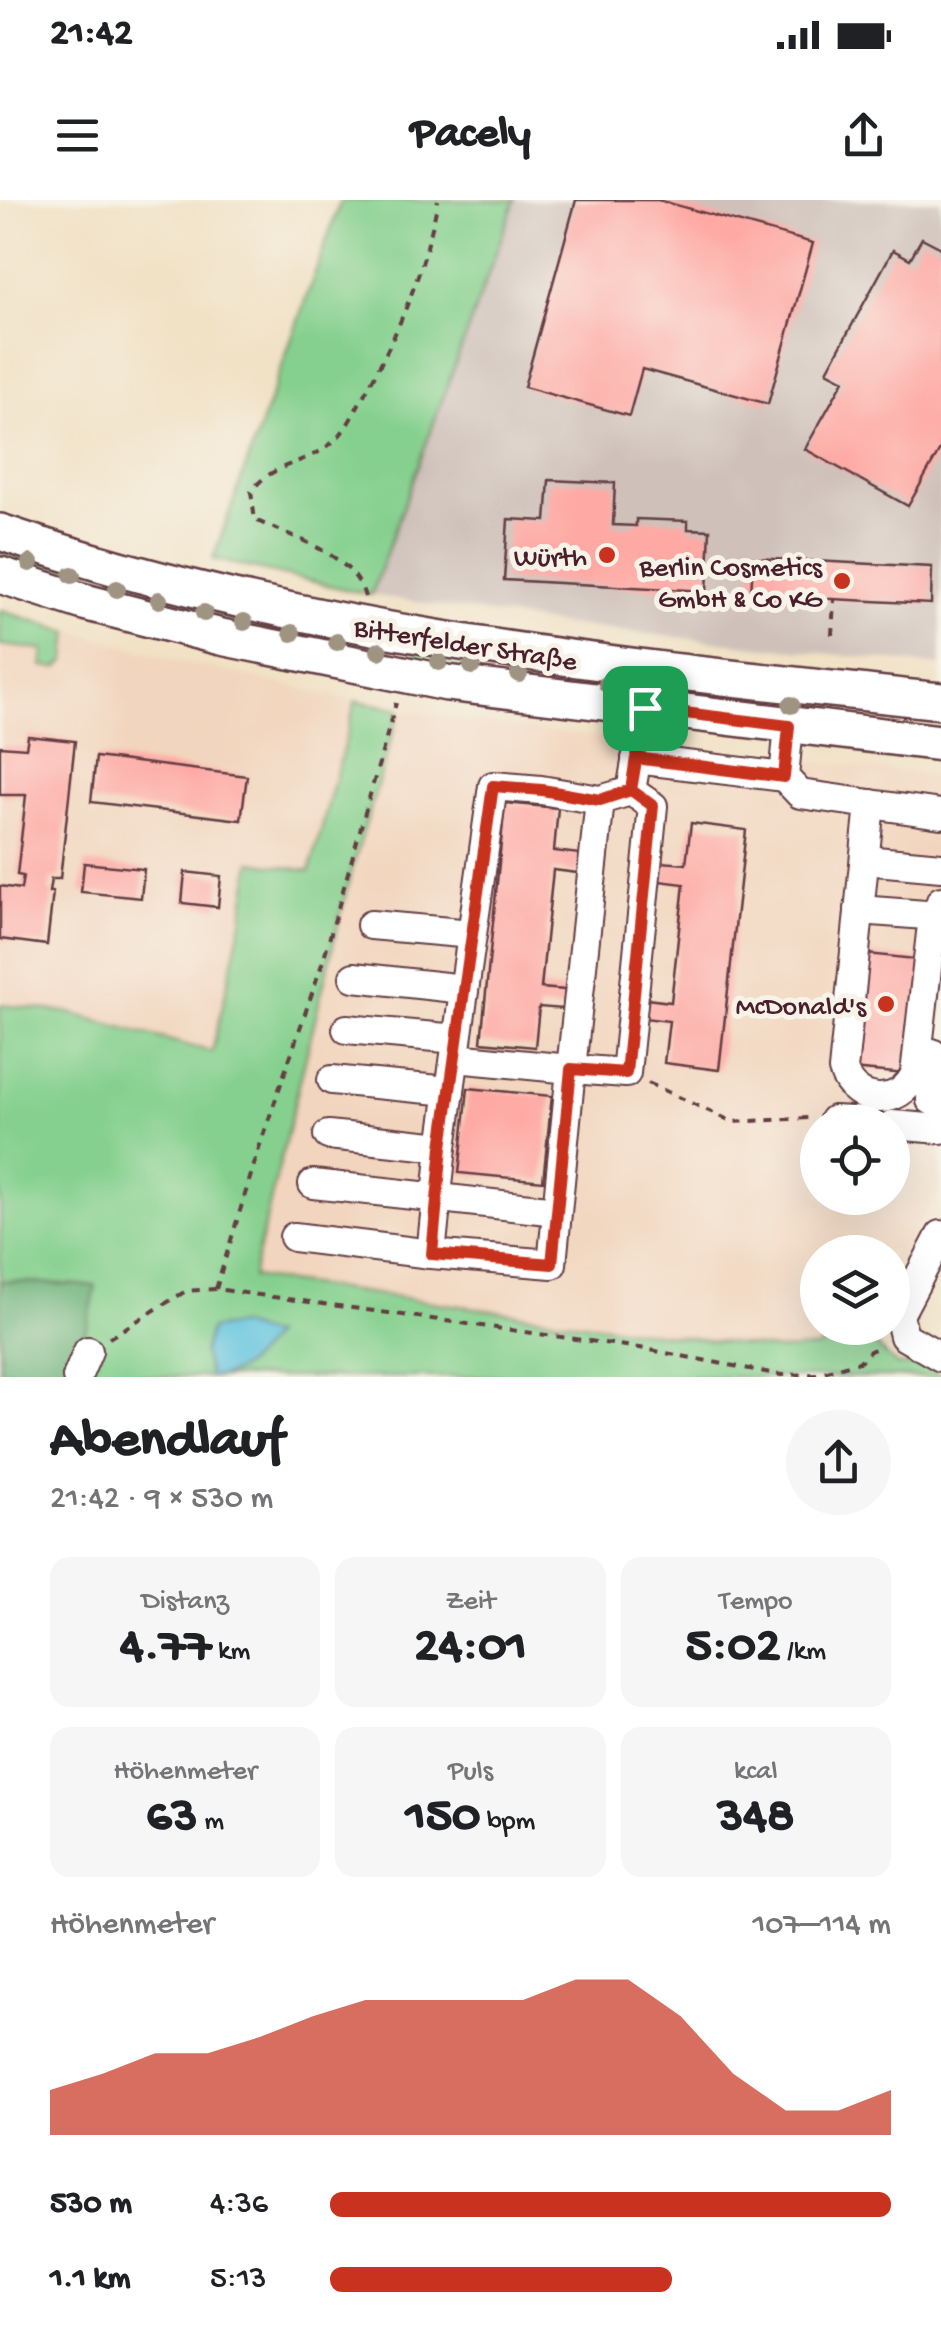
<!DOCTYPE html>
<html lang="de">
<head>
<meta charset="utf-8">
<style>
  body { margin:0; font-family:"Gochi Hand",sans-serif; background:#f6f6f6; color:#202124; height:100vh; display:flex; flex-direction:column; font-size:38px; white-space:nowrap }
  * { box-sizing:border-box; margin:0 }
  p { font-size:32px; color:#757577 }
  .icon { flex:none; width:55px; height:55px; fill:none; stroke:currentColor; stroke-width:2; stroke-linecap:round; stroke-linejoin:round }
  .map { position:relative; height:1177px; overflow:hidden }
  .drawer { display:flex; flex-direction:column; background:#fff; flex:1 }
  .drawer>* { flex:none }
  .tools { position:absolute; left:800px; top:905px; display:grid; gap:20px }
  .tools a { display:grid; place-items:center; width:110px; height:110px; border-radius:50%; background:#fff; box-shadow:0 10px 40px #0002; font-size:50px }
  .pin { position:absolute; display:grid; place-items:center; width:85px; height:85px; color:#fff; margin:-42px; border-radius:20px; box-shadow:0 5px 15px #0006 }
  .round { display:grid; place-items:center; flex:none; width:105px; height:105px; border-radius:52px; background:#f6f6f6 }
  .headline { display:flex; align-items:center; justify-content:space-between; height:170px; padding:0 50px }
  h1 { font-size:55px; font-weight:800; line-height:75px }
  .metrics { display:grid; grid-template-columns:repeat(3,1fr); gap:15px; height:170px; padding:10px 50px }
  .metrics div { display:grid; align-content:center; border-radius:20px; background:#f6f6f6; text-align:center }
  .metrics b { font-size:50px; font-weight:800 }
  .metrics small { font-size:28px; font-weight:400 }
  .metrics p { font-size:28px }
  .chart { height:280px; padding:20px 50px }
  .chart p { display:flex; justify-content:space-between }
  .chart svg { width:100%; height:180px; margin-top:10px; fill:#c8321e; opacity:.7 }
  ul { padding:0 50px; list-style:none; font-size:32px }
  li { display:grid; grid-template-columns:160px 120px 1fr; align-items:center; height:75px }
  li i { height:25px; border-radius:12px; background:#c8321e }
  .status { display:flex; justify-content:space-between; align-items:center; height:70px; padding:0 50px; background:#fff; direction:ltr }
  .status svg { height:28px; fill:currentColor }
  header { display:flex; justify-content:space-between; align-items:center; height:130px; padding:0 50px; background:#fff; font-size:45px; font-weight:800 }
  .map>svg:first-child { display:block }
  .built { fill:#f2d5be; fill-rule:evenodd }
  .industrial { fill:#cfc1ba }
  .green { fill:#85d08e; stroke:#68785c; stroke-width:2.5 }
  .forest { fill:#6cb279; stroke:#5b6852; stroke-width:2.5 }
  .water { fill:#61c4df; stroke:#567285; stroke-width:2.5 }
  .building { fill:#fea9a4 }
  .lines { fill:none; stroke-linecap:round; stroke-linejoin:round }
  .minor-casing { stroke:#633c42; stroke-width:32 }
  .major-casing { stroke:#633c42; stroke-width:40 }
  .path { stroke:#633c42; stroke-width:4; stroke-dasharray:8 8; stroke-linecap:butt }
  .minor { stroke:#fff; stroke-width:28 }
  .major { stroke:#fff; stroke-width:35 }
  .tree { fill:#9f9381 }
  .route-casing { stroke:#fff; stroke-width:20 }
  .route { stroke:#c8321e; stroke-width:12 }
  .poi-dot { fill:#c8321e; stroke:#f7f3e8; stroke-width:4 }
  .labels { text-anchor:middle; stroke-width:10; stroke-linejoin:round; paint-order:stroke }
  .poi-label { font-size:28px; fill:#4a1f2b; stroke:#f7f3e8; text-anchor:end }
  .street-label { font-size:28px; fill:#4a1f2b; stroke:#f7f3e8 }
</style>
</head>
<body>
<div class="status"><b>21:42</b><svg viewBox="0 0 49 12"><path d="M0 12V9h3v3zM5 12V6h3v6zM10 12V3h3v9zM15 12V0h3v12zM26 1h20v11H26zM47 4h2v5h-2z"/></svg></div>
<header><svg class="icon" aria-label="menu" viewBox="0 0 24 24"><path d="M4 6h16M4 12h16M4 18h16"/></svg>Pacely<svg class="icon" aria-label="share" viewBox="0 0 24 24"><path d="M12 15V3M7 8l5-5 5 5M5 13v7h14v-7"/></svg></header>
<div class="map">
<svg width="941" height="1177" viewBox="0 0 941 1177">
  <rect width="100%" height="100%" fill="#f7f3e8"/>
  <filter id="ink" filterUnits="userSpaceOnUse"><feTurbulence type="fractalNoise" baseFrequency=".01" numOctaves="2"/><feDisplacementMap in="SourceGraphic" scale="20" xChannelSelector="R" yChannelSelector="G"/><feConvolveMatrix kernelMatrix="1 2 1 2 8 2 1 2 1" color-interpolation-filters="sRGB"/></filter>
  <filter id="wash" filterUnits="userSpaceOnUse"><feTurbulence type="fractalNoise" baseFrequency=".0048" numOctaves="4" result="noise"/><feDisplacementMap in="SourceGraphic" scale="40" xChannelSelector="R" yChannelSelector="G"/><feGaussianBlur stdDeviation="2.25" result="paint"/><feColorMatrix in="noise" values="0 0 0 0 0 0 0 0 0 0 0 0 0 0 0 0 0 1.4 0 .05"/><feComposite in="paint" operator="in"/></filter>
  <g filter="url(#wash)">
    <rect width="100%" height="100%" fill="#f1e1c5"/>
    <g class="built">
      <polygon points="0,410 172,459 356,501 310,671 251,663 213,852 66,812 0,805"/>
      <path d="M 400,509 L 485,524 L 941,576 L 941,984 L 893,1073 L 892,1052 L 818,1052 L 818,1128 L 856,1128 L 817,1148 L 779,1150 L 252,1077 L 350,676 ZM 818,922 L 892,922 L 892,998 L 818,998 Z"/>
    </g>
    <polygon class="industrial" points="514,0 941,0 941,466 556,424 371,395"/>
    <g class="green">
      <polygon points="341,0 515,0 371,395 213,359"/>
      <polygon points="0,348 390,447 387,462 0,363"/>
      <polygon points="0,410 69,432 66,460 58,468 42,466 44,450 0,445"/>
      <polygon points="416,447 637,483 637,489 413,462"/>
      <path d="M 356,501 L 400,509 L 350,676 L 252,1077 L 779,1150 L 817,1148 L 856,1128 L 898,1166 C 913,1164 933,1164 941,1177 L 62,1177 L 87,1127 L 95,1086 L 0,1081 L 0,805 L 66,812 L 212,852 L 241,726 L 251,662 L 310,671 Z"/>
    </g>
    <polygon class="forest" points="0,1081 96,1086 87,1127 62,1177 0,1177"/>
    <path class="water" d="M 238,1125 L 272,1136 C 255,1158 239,1177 210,1177 L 203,1153 L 210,1129 Z"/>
    <g id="blocks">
      <g class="building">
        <polygon points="576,0 658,0 813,43 768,204 642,169 629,216 524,187"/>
        <polygon points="922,38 941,48 941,248 908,306 805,249 844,180 827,171 893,50 910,59"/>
        <polygon points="549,280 615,283 613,325 636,326 636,319 688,321 688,329 710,330 707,391 504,380 508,319 546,321"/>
        <polygon points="753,358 932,367 931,404 751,395"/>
        <polygon points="28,536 75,541 60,679 51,679 49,692 53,692 47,745 0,739 0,686 21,689 23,676 17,675 26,595 0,595 0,546 26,548"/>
        <polygon points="96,557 247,576 241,620 91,602"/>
        <polygon points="505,603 558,608 554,651 580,654 578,673 553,670 541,788 565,790 563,809 539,807 535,847 481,842"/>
        <polygon points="691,623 746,630 719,870 664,863 669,821 644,818 646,799 671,802 684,684 659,681 661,662 686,664"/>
        <polygon points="84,663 144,669 141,698 81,692"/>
        <polygon points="185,672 221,676 218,707 182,703"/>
        <polygon points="858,753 925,760 906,874 851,869"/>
        <polygon points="468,888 552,896 543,981 459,973"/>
      </g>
    </g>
  </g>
  <g filter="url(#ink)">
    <use href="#blocks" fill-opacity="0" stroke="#633c42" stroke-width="2.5"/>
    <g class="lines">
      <g class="minor-casing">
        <g id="minor">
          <polyline points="789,526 784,577 800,594 941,614"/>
          <polyline points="636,559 784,577"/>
          <polyline points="600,600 571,869 626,873 653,606 631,591"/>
          <path d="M 870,604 L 843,870 C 854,905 900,908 915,874 L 931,733 L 941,701"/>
          <polyline points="865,660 941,667"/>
          <polyline points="859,710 939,716"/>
          <polyline points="371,725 472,734"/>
          <polyline points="354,777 464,789"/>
          <polyline points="347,829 457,839"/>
          <polyline points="932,853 931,900 941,905"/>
          <polyline points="455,858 571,869 552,1064 431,1054 442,947 493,586 541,590 600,600 631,591 652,469"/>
          <polyline points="332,880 450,891"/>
          <polyline points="834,920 868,922"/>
          <polyline points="892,925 941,929"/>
          <polyline points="328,935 442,947"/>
          <polyline points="313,984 557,1011"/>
          <polyline points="941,1035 899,1115 904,1136 941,1157"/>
          <polyline points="294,1037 431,1054"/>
          <polyline points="77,1177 88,1151"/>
        </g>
      </g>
      <g class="major-casing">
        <g id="major">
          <path d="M 0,332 C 308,437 620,466 941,501"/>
          <polyline points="0,375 84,402 221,437 447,483 941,543"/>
        </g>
      </g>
      <g class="path">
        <path d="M 365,397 C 354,354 292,337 255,320 L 251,292 C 274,260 308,266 335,240 C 348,228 355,210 364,195 C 398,134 425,69 438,0"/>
        <polyline points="832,435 834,400"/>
        <polyline points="648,883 733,922 809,918"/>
        <polyline points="216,1089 262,939 323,761 396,503"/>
        <polyline points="109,1138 186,1091 216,1089 640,1148 781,1175 817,1174 841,1167 859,1162 870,1151 882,1146"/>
      </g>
      <use href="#minor" class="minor"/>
      <use href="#major" class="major"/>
    </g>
    <g class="tree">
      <circle cx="30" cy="363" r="9"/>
      <circle cx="72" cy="375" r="9"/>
      <circle cx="117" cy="389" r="9"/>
      <circle cx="159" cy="400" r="9"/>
      <circle cx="204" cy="413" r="9"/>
      <circle cx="244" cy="422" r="9"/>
      <circle cx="292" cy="433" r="9"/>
      <circle cx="337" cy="442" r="9"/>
      <circle cx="379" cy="451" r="9"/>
      <circle cx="439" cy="462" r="9"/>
      <circle cx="472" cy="466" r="9"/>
      <circle cx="519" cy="474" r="9"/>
      <circle cx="607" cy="484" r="9"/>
      <circle cx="791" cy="505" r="9"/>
    </g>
  </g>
  <g class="lines" filter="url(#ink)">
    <g class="route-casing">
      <polyline id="route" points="645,508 631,590 600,600 542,590 493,586 442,947 432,1054 552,1064 571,869 626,873 653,606 631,590 636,558 784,577 789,526 645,508"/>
    </g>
    <use href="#route" class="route"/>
  </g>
  <g class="poi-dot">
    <circle cx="607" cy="355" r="10"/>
    <circle cx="842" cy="381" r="10"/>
    <circle cx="886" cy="804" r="10"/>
  </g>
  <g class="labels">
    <g class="poi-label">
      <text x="587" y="365">Würth</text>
      <text x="822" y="375">Berlin Cosmetics<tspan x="822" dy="32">GmbH &amp; Co KG</tspan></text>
      <text x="866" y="814">McDonald's</text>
    </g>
    <g class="street-label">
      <text transform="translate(466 442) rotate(9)" y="10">Bitterfelder Straße</text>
    </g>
  </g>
</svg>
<div class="tools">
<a><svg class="icon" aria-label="locate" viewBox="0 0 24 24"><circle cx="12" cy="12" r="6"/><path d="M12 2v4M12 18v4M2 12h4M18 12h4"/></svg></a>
<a><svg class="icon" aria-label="layers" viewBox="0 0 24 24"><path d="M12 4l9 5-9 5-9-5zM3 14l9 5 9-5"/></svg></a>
</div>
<div class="pin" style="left:645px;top:508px;background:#1e9e55"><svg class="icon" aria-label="arrive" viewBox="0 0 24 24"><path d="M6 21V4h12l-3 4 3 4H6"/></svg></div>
</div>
<section class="drawer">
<div class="headline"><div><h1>Abendlauf</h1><p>21:42 · 9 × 530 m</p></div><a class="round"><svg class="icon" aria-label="share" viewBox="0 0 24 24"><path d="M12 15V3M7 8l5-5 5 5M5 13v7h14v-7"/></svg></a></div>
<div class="metrics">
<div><p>Distanz</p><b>4.77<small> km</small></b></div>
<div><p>Zeit</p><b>24:01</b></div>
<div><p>Tempo</p><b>5:02<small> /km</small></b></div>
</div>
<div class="metrics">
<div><p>Höhenmeter</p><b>63<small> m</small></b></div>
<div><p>Puls</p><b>150<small> bpm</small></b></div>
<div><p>kcal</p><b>348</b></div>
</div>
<div class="chart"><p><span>Höhenmeter</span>107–114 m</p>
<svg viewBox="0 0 160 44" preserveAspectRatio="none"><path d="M0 44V33L10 29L20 24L30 24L40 20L50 15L60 11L70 11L80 11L90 11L100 6L110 6L120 15L130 29L140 38L150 38L160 33V44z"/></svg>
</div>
<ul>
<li><b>530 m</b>4:36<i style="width:100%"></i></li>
<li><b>1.1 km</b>5:13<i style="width:61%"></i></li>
</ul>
</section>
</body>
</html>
